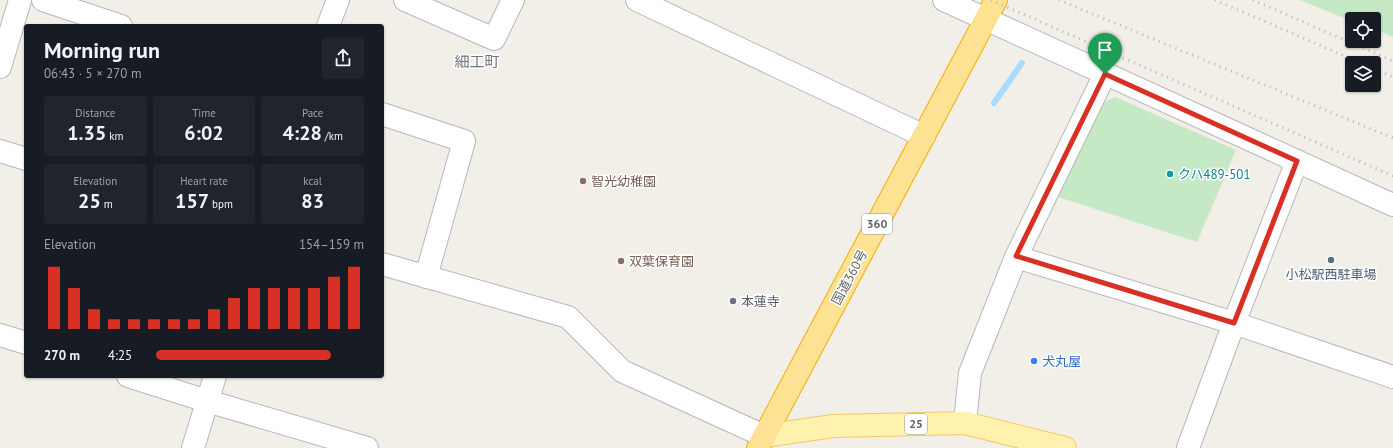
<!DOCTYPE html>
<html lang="en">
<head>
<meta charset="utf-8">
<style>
  body { margin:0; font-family:"PT Sans","Noto Sans JP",sans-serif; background:#20242c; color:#f1f3f6; height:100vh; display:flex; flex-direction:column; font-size:15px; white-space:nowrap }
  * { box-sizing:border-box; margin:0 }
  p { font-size:13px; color:#9ea1a6 }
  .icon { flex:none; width:22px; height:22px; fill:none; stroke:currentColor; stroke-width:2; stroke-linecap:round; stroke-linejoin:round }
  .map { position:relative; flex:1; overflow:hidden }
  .drawer { position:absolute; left:24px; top:24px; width:360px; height:354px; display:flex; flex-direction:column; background:#171b24; border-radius:4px; box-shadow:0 1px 3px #0004 }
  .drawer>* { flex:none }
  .buttons { position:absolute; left:1345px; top:12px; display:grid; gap:8px }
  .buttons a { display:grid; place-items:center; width:36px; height:36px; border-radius:4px; background:#171b24; box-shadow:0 1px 3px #0004; font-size:20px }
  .pin { position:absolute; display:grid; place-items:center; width:34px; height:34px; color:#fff; margin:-41px -17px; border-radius:50% 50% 50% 0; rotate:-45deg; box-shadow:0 0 4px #0007 }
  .pin .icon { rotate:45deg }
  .round { display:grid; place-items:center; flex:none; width:42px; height:42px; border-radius:4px; background:#20242c }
  .summary { display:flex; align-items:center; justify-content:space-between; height:68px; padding:0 20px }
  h1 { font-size:22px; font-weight:700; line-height:30px }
  .stats { display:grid; grid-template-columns:repeat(3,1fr); gap:6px; height:68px; padding:4px 20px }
  .stats div { display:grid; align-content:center; border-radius:4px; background:#20242c; text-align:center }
  .stats b { font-size:20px; font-weight:700 }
  .stats small { font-size:11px; font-weight:400 }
  .stats p { font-size:11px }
  .chart { height:112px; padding:8px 20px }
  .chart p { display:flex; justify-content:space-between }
  .chart svg { width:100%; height:72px; margin-top:4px; stroke:#d93025; stroke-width:6 }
  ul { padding:0 20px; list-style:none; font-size:13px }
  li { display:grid; grid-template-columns:64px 48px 1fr; align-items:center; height:30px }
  li i { height:10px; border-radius:5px; background:#d93025 }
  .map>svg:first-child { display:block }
  .green { fill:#c5e8c5 }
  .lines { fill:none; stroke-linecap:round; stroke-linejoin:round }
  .stream { stroke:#aadaff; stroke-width:6 }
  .minor-casing { stroke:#b5b8bc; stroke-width:24 }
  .major-casing { stroke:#f2c960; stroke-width:24 }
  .highway-casing { stroke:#f9ab00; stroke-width:24 }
  .minor { stroke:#fff; stroke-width:22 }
  .major { stroke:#fff2af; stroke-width:22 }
  .highway { stroke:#fde293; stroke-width:22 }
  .rail { stroke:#b6b7b8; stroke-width:3; stroke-dasharray:1 5; stroke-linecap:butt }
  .route-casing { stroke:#fff; stroke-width:8 }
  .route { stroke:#d93025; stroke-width:5 }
  .culture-dot { fill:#0f9aa8; stroke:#fff; stroke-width:1.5 }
  .education-dot { fill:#8d6e63; stroke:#fff; stroke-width:1.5 }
  .service-dot { fill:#5c6f8a; stroke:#fff; stroke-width:1.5 }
  .worship-dot { fill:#6b7280; stroke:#fff; stroke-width:1.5 }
  .shop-dot { fill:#3f7fe0; stroke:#fff; stroke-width:1.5 }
  .labels { text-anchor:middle; stroke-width:3; stroke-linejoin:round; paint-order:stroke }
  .shield { fill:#fff; stroke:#8f9295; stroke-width:1 }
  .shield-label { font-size:12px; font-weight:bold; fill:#5f6368 }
  .culture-label { font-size:13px; fill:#0d838f; stroke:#fff; text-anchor:start }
  .education-label { font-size:13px; fill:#785e54; stroke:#fff; text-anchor:start }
  .service-label { font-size:13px; fill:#4e5e75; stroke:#fff }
  .street-label { font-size:13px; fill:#5f6368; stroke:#fff }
  .worship-label { font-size:13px; fill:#5b616d; stroke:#fff; text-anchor:start }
  .shop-label { font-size:13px; fill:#366cbe; stroke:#fff; text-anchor:start }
  .quarter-label { font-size:15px; fill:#70757a; stroke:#fff }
</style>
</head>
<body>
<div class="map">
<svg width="1393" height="448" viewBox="0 0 1393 448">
  <rect width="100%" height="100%" fill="#f1efe8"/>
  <g class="green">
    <polygon points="1300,0 1393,0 1393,37 1374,29 1374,19 1352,19 1352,21"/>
    <polygon points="1115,97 1236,150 1197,242 1052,195 1103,103"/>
  </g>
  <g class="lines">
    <polyline class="stream" points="994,103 1022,63"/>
    <g class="minor-casing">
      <g id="minor">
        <polyline points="43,0 121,26"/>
        <polyline points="405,0 494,39 513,0"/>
        <polyline points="637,0 924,136"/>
        <polyline points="944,0 1393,205"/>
        <polyline points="328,26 338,0"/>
        <polyline points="0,67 20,0"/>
        <polyline points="382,114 464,141 426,277"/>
        <polyline points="0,151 26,159"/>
        <polyline points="1016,257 1234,323 1393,377"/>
        <polyline points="382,264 568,317 622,371 764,436"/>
        <polyline points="0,335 26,343"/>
        <polyline points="128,376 207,401 367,448"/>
        <polyline points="965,423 970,373 1016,257 1105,74"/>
        <polyline points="193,448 215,376"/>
        <polyline points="1188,448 1234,323 1297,161"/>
      </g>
    </g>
    <g class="major-casing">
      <polyline id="major" points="764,436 833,426 965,423 1065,448"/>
    </g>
    <g class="highway-casing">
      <polyline id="highway" points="758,448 996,0"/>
    </g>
    <use href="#minor" class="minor"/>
    <use href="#major" class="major"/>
    <use href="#highway" class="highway"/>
    <g class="rail">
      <polyline points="991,0 1393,176"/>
      <polyline points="1059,0 1393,138"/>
      <polyline points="1215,0 1361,63"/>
      <polyline points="1253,0 1393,61"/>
      <polyline points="1374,69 1393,77"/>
    </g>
  </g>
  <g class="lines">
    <g class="route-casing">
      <polygon id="route" points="1105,74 1297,161 1234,323 1016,256"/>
    </g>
    <use href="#route" class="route"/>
  </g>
  <circle class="culture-dot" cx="1170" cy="174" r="4"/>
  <g class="education-dot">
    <circle cx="583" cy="181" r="4"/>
    <circle cx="621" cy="261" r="4"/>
  </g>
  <circle class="service-dot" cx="1331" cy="260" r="4"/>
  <circle class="worship-dot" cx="733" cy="301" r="4"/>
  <circle class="shop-dot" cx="1034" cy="361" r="4"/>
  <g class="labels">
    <g class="shield">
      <rect x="862" y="214" width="30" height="20" rx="3"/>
      <rect x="905" y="414" width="22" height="20" rx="3"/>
    </g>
    <g class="shield-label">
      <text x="877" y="228">360</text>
      <text x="916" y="428">25</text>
    </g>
    <g class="culture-label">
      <text x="1178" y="179">クハ489-501</text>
    </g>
    <g class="education-label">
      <text x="591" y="186">智光幼稚園</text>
      <text x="629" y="266">双葉保育園</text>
    </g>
    <g class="service-label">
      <text x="1331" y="279">小松駅西駐車場</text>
    </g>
    <g class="street-label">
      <text transform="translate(849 277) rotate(-62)" y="5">国道360号</text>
    </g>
    <g class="worship-label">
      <text x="741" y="306">本蓮寺</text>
    </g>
    <g class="shop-label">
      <text x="1042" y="366">犬丸屋</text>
    </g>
    <g class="quarter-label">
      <text x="477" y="67">細工町</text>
    </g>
  </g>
</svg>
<div class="buttons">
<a><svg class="icon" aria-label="locate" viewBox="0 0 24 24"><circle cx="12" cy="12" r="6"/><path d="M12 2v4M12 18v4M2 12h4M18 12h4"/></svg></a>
<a><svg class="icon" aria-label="layers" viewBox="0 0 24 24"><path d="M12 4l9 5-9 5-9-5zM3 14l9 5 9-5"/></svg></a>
</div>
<div class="pin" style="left:1105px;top:74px;background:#1e9e55"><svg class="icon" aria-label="arrive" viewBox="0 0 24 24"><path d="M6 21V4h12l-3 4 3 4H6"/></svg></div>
<section class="drawer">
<div class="summary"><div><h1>Morning run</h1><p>06:43 · 5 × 270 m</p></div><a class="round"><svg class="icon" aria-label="share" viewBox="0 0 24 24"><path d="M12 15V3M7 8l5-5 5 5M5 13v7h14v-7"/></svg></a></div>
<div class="stats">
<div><p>Distance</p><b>1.35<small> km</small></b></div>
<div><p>Time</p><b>6:02</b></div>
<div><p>Pace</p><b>4:28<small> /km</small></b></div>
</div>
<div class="stats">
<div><p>Elevation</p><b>25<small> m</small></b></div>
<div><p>Heart rate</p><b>157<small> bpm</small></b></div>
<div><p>kcal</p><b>83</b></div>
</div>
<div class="chart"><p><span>Elevation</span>154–159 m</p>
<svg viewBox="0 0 160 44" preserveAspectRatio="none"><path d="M5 44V6M15 44V19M25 44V32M35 44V38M45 44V38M55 44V38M65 44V38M75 44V38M85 44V32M95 44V25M105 44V19M115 44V19M125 44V19M135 44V19M145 44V12M155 44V6"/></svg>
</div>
<ul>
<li><b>270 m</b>4:25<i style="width:84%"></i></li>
</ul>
</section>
</div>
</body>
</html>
